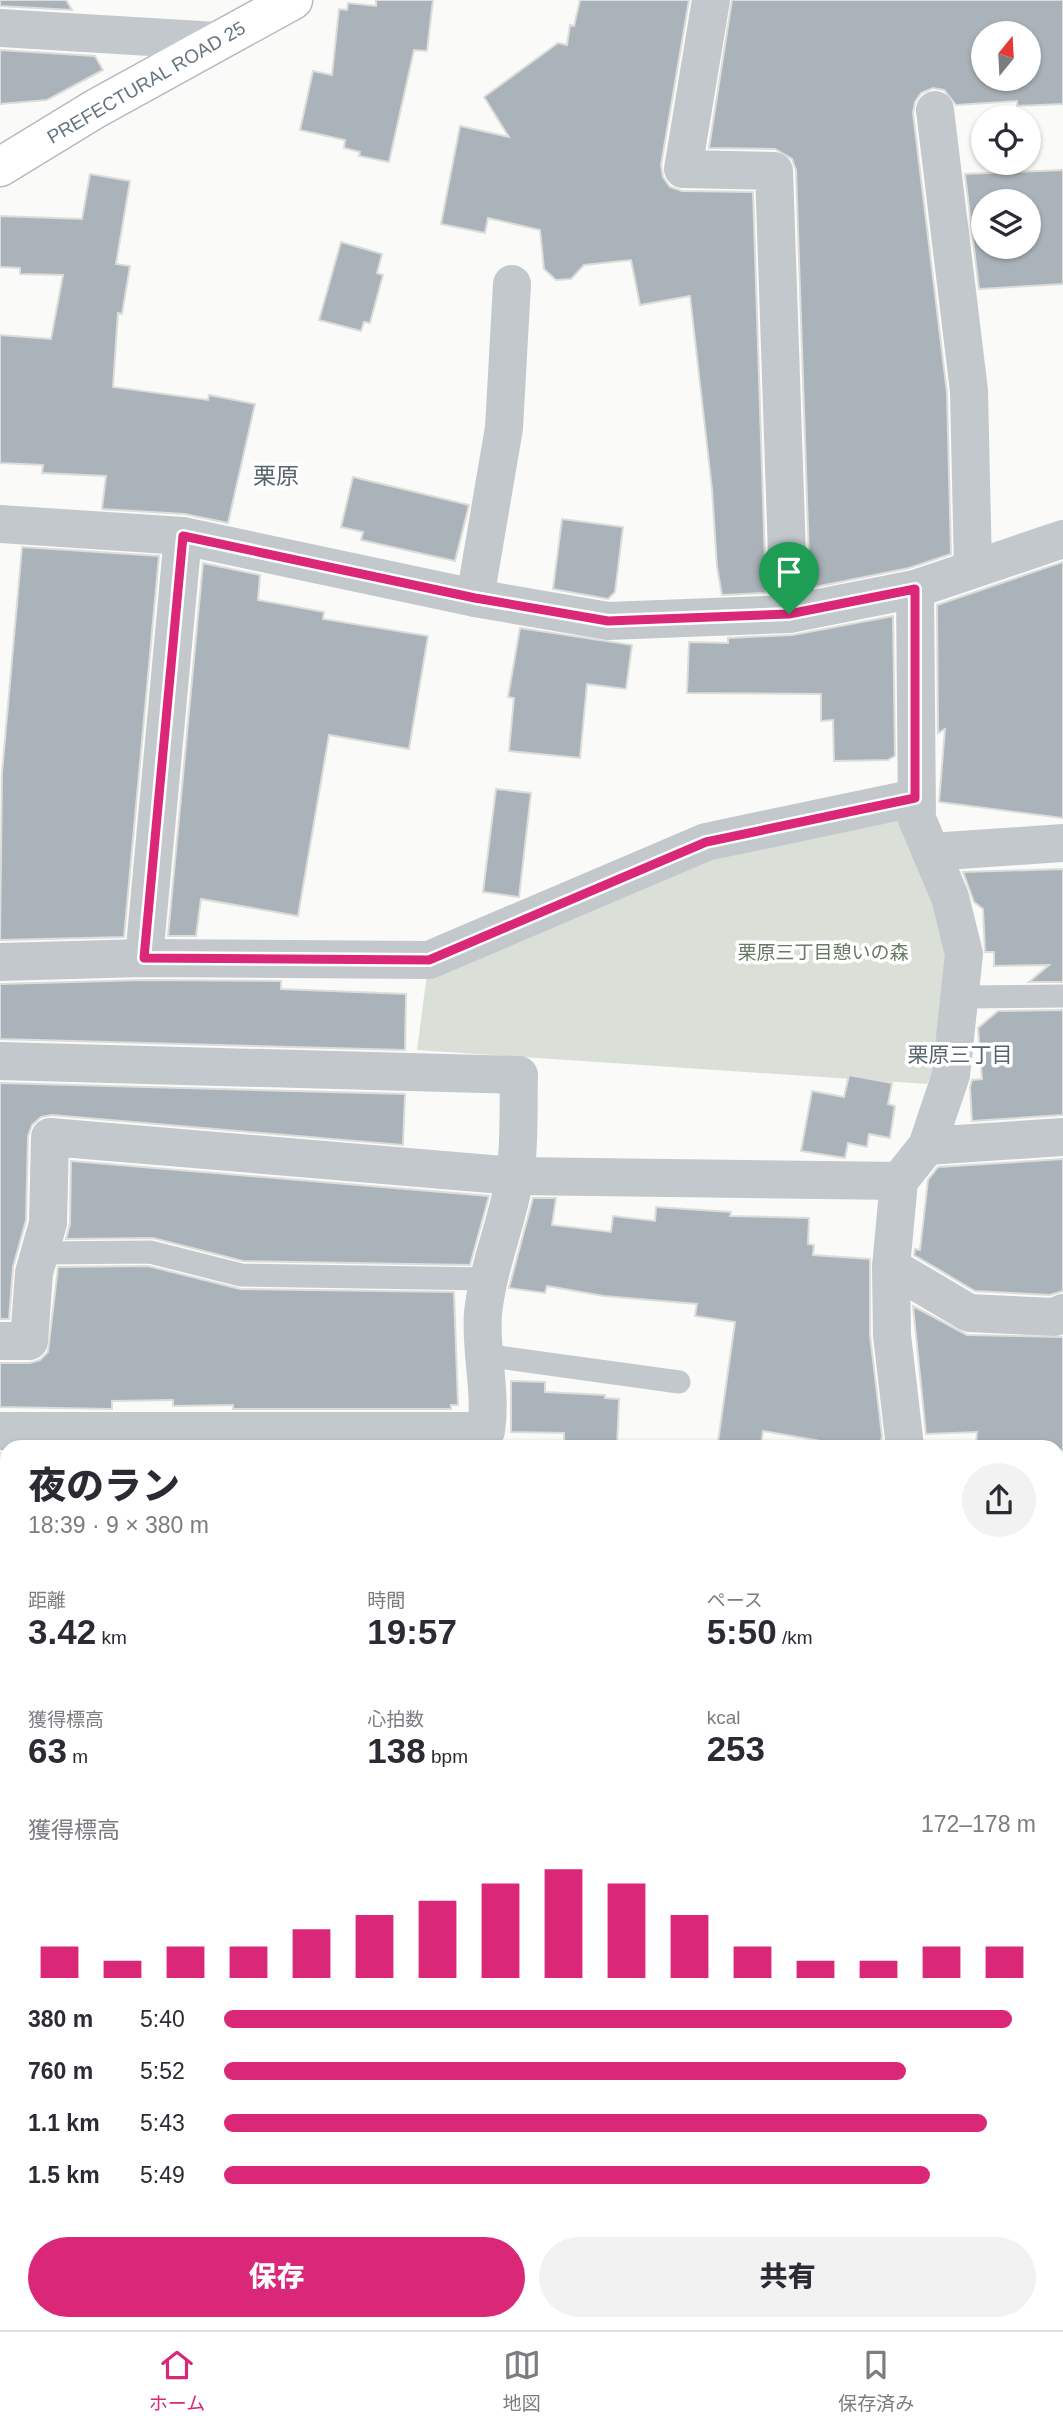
<!DOCTYPE html>
<html lang="ja">
<head>
<meta charset="utf-8">
<style>
  body { margin:0; font-family:Helvetica,"Noto Sans JP",sans-serif; background:#f2f2f3; color:#2b2b33; height:100vh; display:flex; flex-direction:column; font-size:26px; white-space:nowrap }
  * { box-sizing:border-box; margin:0 }
  p { font-size:23px; color:#7c7c81 }
  .icon { flex:none; width:38px; height:38px; fill:none; stroke:currentColor; stroke-width:2; stroke-linecap:round; stroke-linejoin:round }
  .map { position:relative; flex:1; overflow:hidden }
  .details { position:absolute; left:0px; top:1440px; width:1064px; height:891px; display:flex; flex-direction:column; background:#fff; border-radius:21px 21px 0 0; box-shadow:0 2px 5px #0004 }
  .details>* { flex:none }
  .needle { width:46px; rotate:18deg }
  .fabs { position:absolute; left:971px; top:21px; display:grid; gap:14px }
  .fabs a { display:grid; place-items:center; width:70px; height:70px; border-radius:50%; background:#fff; box-shadow:0 2px 5px #0004; font-size:35px }
  .pin { position:absolute; display:grid; place-items:center; width:60px; height:60px; color:#fff; margin:-72px -30px; border-radius:50% 50% 50% 0; rotate:-45deg; box-shadow:0 0 7px #0007 }
  .pin .icon { rotate:45deg }
  .round { display:grid; place-items:center; flex:none; width:74px; height:74px; border-radius:37px; background:#f2f2f3 }
  .overview { display:flex; align-items:center; justify-content:space-between; height:119px; padding:0 28px }
  h1 { font-size:38px; font-weight:800; line-height:52px }
  .figures { display:grid; grid-template-columns:repeat(3,1fr); gap:10px; height:119px; padding:7px 28px }
  .figures div { display:grid; align-content:center }
  .figures b { font-size:35px; font-weight:800 }
  .figures small { font-size:19px; font-weight:400 }
  .figures p { font-size:19px }
  .chart { height:196px; padding:14px 28px }
  .chart p { display:flex; justify-content:space-between }
  .chart svg { width:100%; height:126px; margin-top:7px; stroke:#db2777; stroke-width:6 }
  .primary-button { display:flex; gap:14px; margin-top:auto; padding:14px 28px }
  .primary-button a { flex:1; height:80px; border-radius:42px; background:#db2777; color:#fff; font-size:28px; font-weight:800; line-height:80px; text-align:center }
  .primary-button a+a { background:#f2f2f3; color:#2b2b33 }
  ul { padding:0 28px; list-style:none; font-size:23px }
  li { display:grid; grid-template-columns:112px 84px 1fr; align-items:center; height:52px }
  li i { height:18px; border-radius:9px; background:#db2777 }
  .dock { display:flex; justify-content:space-around; align-items:center; height:98px; border-top:2px solid #e1e1e2; background:#fff; font-size:19px; color:#7c7c81 }
  .dock a { display:grid; justify-items:center; gap:4px }
  .dock .on { color:#db2777 }
  .map>svg:first-child { display:block }
  .green { fill:#dadfd7 }
  .building { fill:#aab3b9; stroke:#dcdcda; stroke-width:2; fill-rule:evenodd }
  .lines { fill:none; stroke-linecap:round; stroke-linejoin:round }
  .primary-casing { stroke:#b5babe; stroke-width:41 }
  .lane { stroke:#c3c8cc; stroke-width:23 }
  .street { stroke:#c3c8cc; stroke-width:38 }
  .primary { stroke:#fff; stroke-width:38 }
  .route-casing { stroke:#fff; stroke-width:14 }
  .route { stroke:#db2777; stroke-width:9 }
  .labels { text-anchor:middle; stroke-width:7; stroke-linejoin:round; paint-order:stroke }
  .street-label { font-size:19px; fill:#657683; stroke:#fff }
  .park-label { font-size:19px; fill:#687a64; stroke:#fff }
  .neighbourhood-label { font-size:21px; fill:#57646e; stroke:#fff }
  .quarter-label { font-size:23px; fill:#57646e; stroke:#fff }
</style>
</head>
<body>
<div class="map">
<svg width="1063" height="2330" viewBox="0 0 1063 2330">
  <rect width="100%" height="100%" fill="#fafaf8"/>
  <polygon class="green" points="910,806 948,951 936,1066 927,1084 417,1050 427,974 708,848"/>
  <g class="building">
    <polygon points="0,0 66,0 72,10 0,6"/>
    <polygon points="376,0 433,0 427,51 414,50 389,162 359,156 360,152 344,148 345,140 300,130 313,71 332,75 339,9 347,10 348,3 376,6"/>
    <polygon points="580,0 689,0 661,165 663,177 670,187 682,191 753,192 766,593 722,595 717,567 712,489 690,296 640,305 631,260 584,265 571,279 556,280 544,269 540,230 488,218 485,233 441,224 460,126 509,137 484,97 558,43 567,45 570,25 574,26"/>
    <path d="M 732,0 L 1063,0 L 1063,104 L 1017,106 L 1017,101 L 956,105 L 944,90 L 933,88 L 921,93 L 915,102 L 913,113 L 947,393 L 951,554 L 909,568 L 810,588 L 796,170 L 792,159 L 775,149 L 709,148 ZM 984,33 L 1029,33 L 1029,79 L 984,79 Z"/>
    <polygon points="0,50 95,56 103,70 47,100 0,104"/>
    <path d="M 1063,170 L 1063,284 L 979,289 L 965,174 ZM 984,201 L 1029,201 L 1029,247 L 984,247 Z"/>
    <polygon points="90,174 130,181 116,264 130,266 122,314 118,313 113,387 208,400 209,395 255,404 228,523 185,514 102,509 106,476 42,473 43,465 0,463 0,335 51,339 63,275 20,274 20,268 0,267 0,216 82,219"/>
    <polygon points="341,242 382,254 377,273 383,275 370,323 364,322 361,331 319,320"/>
    <polygon points="353,477 469,505 455,561 361,540 363,532 341,527"/>
    <polygon points="562,519 623,527 615,592 608,599 553,589"/>
    <polygon points="22,547 159,556 124,937 0,940 2,773"/>
    <polygon points="1063,562 1063,818 939,802 945,729 938,733 937,605"/>
    <polygon points="203,563 260,575 258,600 324,612 323,619 428,636 409,749 329,735 298,916 201,899 196,936 168,936"/>
    <polygon points="893,616 895,756 888,760 834,761 833,720 821,721 821,694 687,693 689,642 728,643 728,638 793,635"/>
    <polygon points="520,628 632,645 626,689 587,684 580,758 509,751 514,698 508,697"/>
    <polygon points="496,789 531,793 519,897 483,892"/>
    <polygon points="1063,869 1063,982 1029,982 1049,965 994,966 994,952 985,952 983,909 974,902 963,872"/>
    <polygon points="144,980 281,981 281,989 406,994 405,1050 0,1039 0,984"/>
    <polygon points="1063,1010 1063,1115 972,1121 970,1087 972,1080 982,1079 978,1028 998,1011"/>
    <polygon points="849,1075 892,1083 888,1104 895,1106 890,1138 869,1134 867,1147 848,1143 845,1158 801,1151 812,1091 844,1097"/>
    <polygon points="0,1083 405,1094 403,1145 52,1115 41,1117 32,1125 28,1136 26,1220 13,1267 9,1319 0,1319"/>
    <polygon points="1063,1159 1063,1291 1050,1295 975,1291 914,1255 915,1249 920,1250 928,1180 938,1167"/>
    <polygon points="71,1161 489,1196 470,1265 243,1261 153,1238 66,1239 70,1224"/>
    <polygon points="533,1198 556,1198 552,1225 611,1232 613,1216 655,1221 656,1207 731,1212 730,1216 809,1218 808,1244 814,1245 813,1255 870,1259 870,1335 882,1436 880,1447 838,1447 838,1444 763,1431 761,1447 718,1442 735,1322 695,1316 697,1304 604,1296 547,1286 545,1293 509,1288"/>
    <polygon points="148,1266 240,1289 454,1292 458,1405 451,1405 451,1409 233,1409 233,1405 173,1406 173,1400 112,1401 112,1409 0,1407 0,1363 30,1363 40,1360 48,1352 58,1267"/>
    <polygon points="913,1306 967,1335 1063,1337 1063,1450 976,1445 977,1432 926,1434"/>
    <polygon points="511,1381 545,1382 545,1392 605,1395 605,1398 619,1399 617,1447 564,1447 564,1433 511,1432"/>
  </g>
  <g class="lines">
    <g class="primary-casing">
      <polyline id="primary" points="0,167 95,109 293,0"/>
    </g>
    <g class="lane">
      <polyline points="959,997 1063,996"/>
      <polyline points="40,1253 150,1252 241,1275 488,1279"/>
      <polyline points="484,1355 679,1382"/>
      <polyline points="0,2178 7,2177"/>
      <polyline points="0,2221 7,2218"/>
    </g>
    <g class="street">
      <polyline points="711,0 683,169 774,171 789,614"/>
      <polyline points="0,28 217,41"/>
      <polyline points="935,110 969,391 973,568"/>
      <polyline points="0,524 183,536 475,598 608,621 789,614 915,589 1063,539"/>
      <polyline points="475,598 504,428 512,284"/>
      <polyline points="931,852 1063,843"/>
      <polyline points="144,958 183,536"/>
      <polyline points="0,962 144,958 429,960 706,842 915,798"/>
      <path d="M 0,1061 L 519,1075 C 518,1108 520,1144 515,1177 C 507,1223 488,1266 483,1313 C 480,1353 492,1391 486,1431 L 0,1431"/>
      <polyline points="927,1146 1063,1137"/>
      <polyline points="891,1267 969,1313 1055,1317 1063,1313"/>
      <polyline points="0,1341 29,1341 34,1273 48,1223 50,1137 515,1176 899,1181"/>
      <polyline points="905,1447 892,1335 891,1267 899,1181 927,1146 951,1075 964,954 950,897 917,819 915,589"/>
      <polyline points="1057,1593 1063,1593"/>
      <polyline points="0,1878 7,1875"/>
      <polyline points="511,2330 512,2324"/>
      <polyline points="876,2330 878,2324"/>
    </g>
    <use href="#primary" class="primary"/>
  </g>
  <g class="lines">
    <g class="route-casing">
      <polygon id="route" points="183,536 475,598 608,621 789,614 915,589 915,798 706,842 429,960 144,958"/>
    </g>
    <use href="#route" class="route"/>
  </g>
  <g class="labels">
    <g class="street-label">
      <text transform="translate(146 82) rotate(-30)" y="7">PREFECTURAL ROAD 25</text>
    </g>
    <g class="park-label">
      <text x="823" y="959">栗原三丁目憩いの森</text>
    </g>
    <g class="neighbourhood-label">
      <text x="960" y="1062">栗原三丁目</text>
    </g>
    <g class="quarter-label">
      <text x="276" y="484">栗原</text>
    </g>
  </g>
</svg>
<div class="fabs">
<a><svg class="needle" viewBox="-14 -14 28 28"><path d="M0-13l5 13h-10z" fill="#e53935"/><path d="M0 13l5-13h-10z" fill="#7c7c81"/></svg></a>
<a><svg class="icon" aria-label="locate" viewBox="0 0 24 24"><circle cx="12" cy="12" r="6"/><path d="M12 2v4M12 18v4M2 12h4M18 12h4"/></svg></a>
<a><svg class="icon" aria-label="layers" viewBox="0 0 24 24"><path d="M12 4l9 5-9 5-9-5zM3 14l9 5 9-5"/></svg></a>
</div>
<div class="pin" style="left:789px;top:614px;background:#1e9e55"><svg class="icon" aria-label="arrive" viewBox="0 0 24 24"><path d="M6 21V4h12l-3 4 3 4H6"/></svg></div>
<section class="details">
<div class="overview"><div><h1>夜のラン</h1><p>18:39 · 9 × 380 m</p></div><a class="round"><svg class="icon" aria-label="share" viewBox="0 0 24 24"><path d="M12 15V3M7 8l5-5 5 5M5 13v7h14v-7"/></svg></a></div>
<div class="figures">
<div><p>距離</p><b>3.42<small> km</small></b></div>
<div><p>時間</p><b>19:57</b></div>
<div><p>ペース</p><b>5:50<small> /km</small></b></div>
</div>
<div class="figures">
<div><p>獲得標高</p><b>63<small> m</small></b></div>
<div><p>心拍数</p><b>138<small> bpm</small></b></div>
<div><p>kcal</p><b>253</b></div>
</div>
<div class="chart"><p><span>獲得標高</span>172–178 m</p>
<svg viewBox="0 0 160 44" preserveAspectRatio="none"><path d="M5 44V33M15 44V38M25 44V33M35 44V33M45 44V27M55 44V22M65 44V17M75 44V11M85 44V6M95 44V11M105 44V22M115 44V33M125 44V38M135 44V38M145 44V33M155 44V33"/></svg>
</div>
<ul>
<li><b>380 m</b>5:40<i style="width:97%"></i></li>
<li><b>760 m</b>5:52<i style="width:84%"></i></li>
<li><b>1.1 km</b>5:43<i style="width:94%"></i></li>
<li><b>1.5 km</b>5:49<i style="width:87%"></i></li>
</ul>
<div class="primary-button"><a>保存</a><a>共有</a></div>
</section>
</div>
<nav class="dock">
<a class="on"><svg class="icon" aria-label="home" viewBox="0 0 24 24"><path d="M3 11l9-7 9 7M6 9v11h12V9"/></svg>ホーム</a>
<a><svg class="icon" aria-label="map" viewBox="0 0 24 24"><path d="M3 6l6-2 6 2 6-2v14l-6 2-6-2-6 2zM9 4v14M15 6v14"/></svg>地図</a>
<a><svg class="icon" aria-label="saved" viewBox="0 0 24 24"><path d="M7 4h10v16l-5-4-5 4z"/></svg>保存済み</a>
</nav>
</body>
</html>
